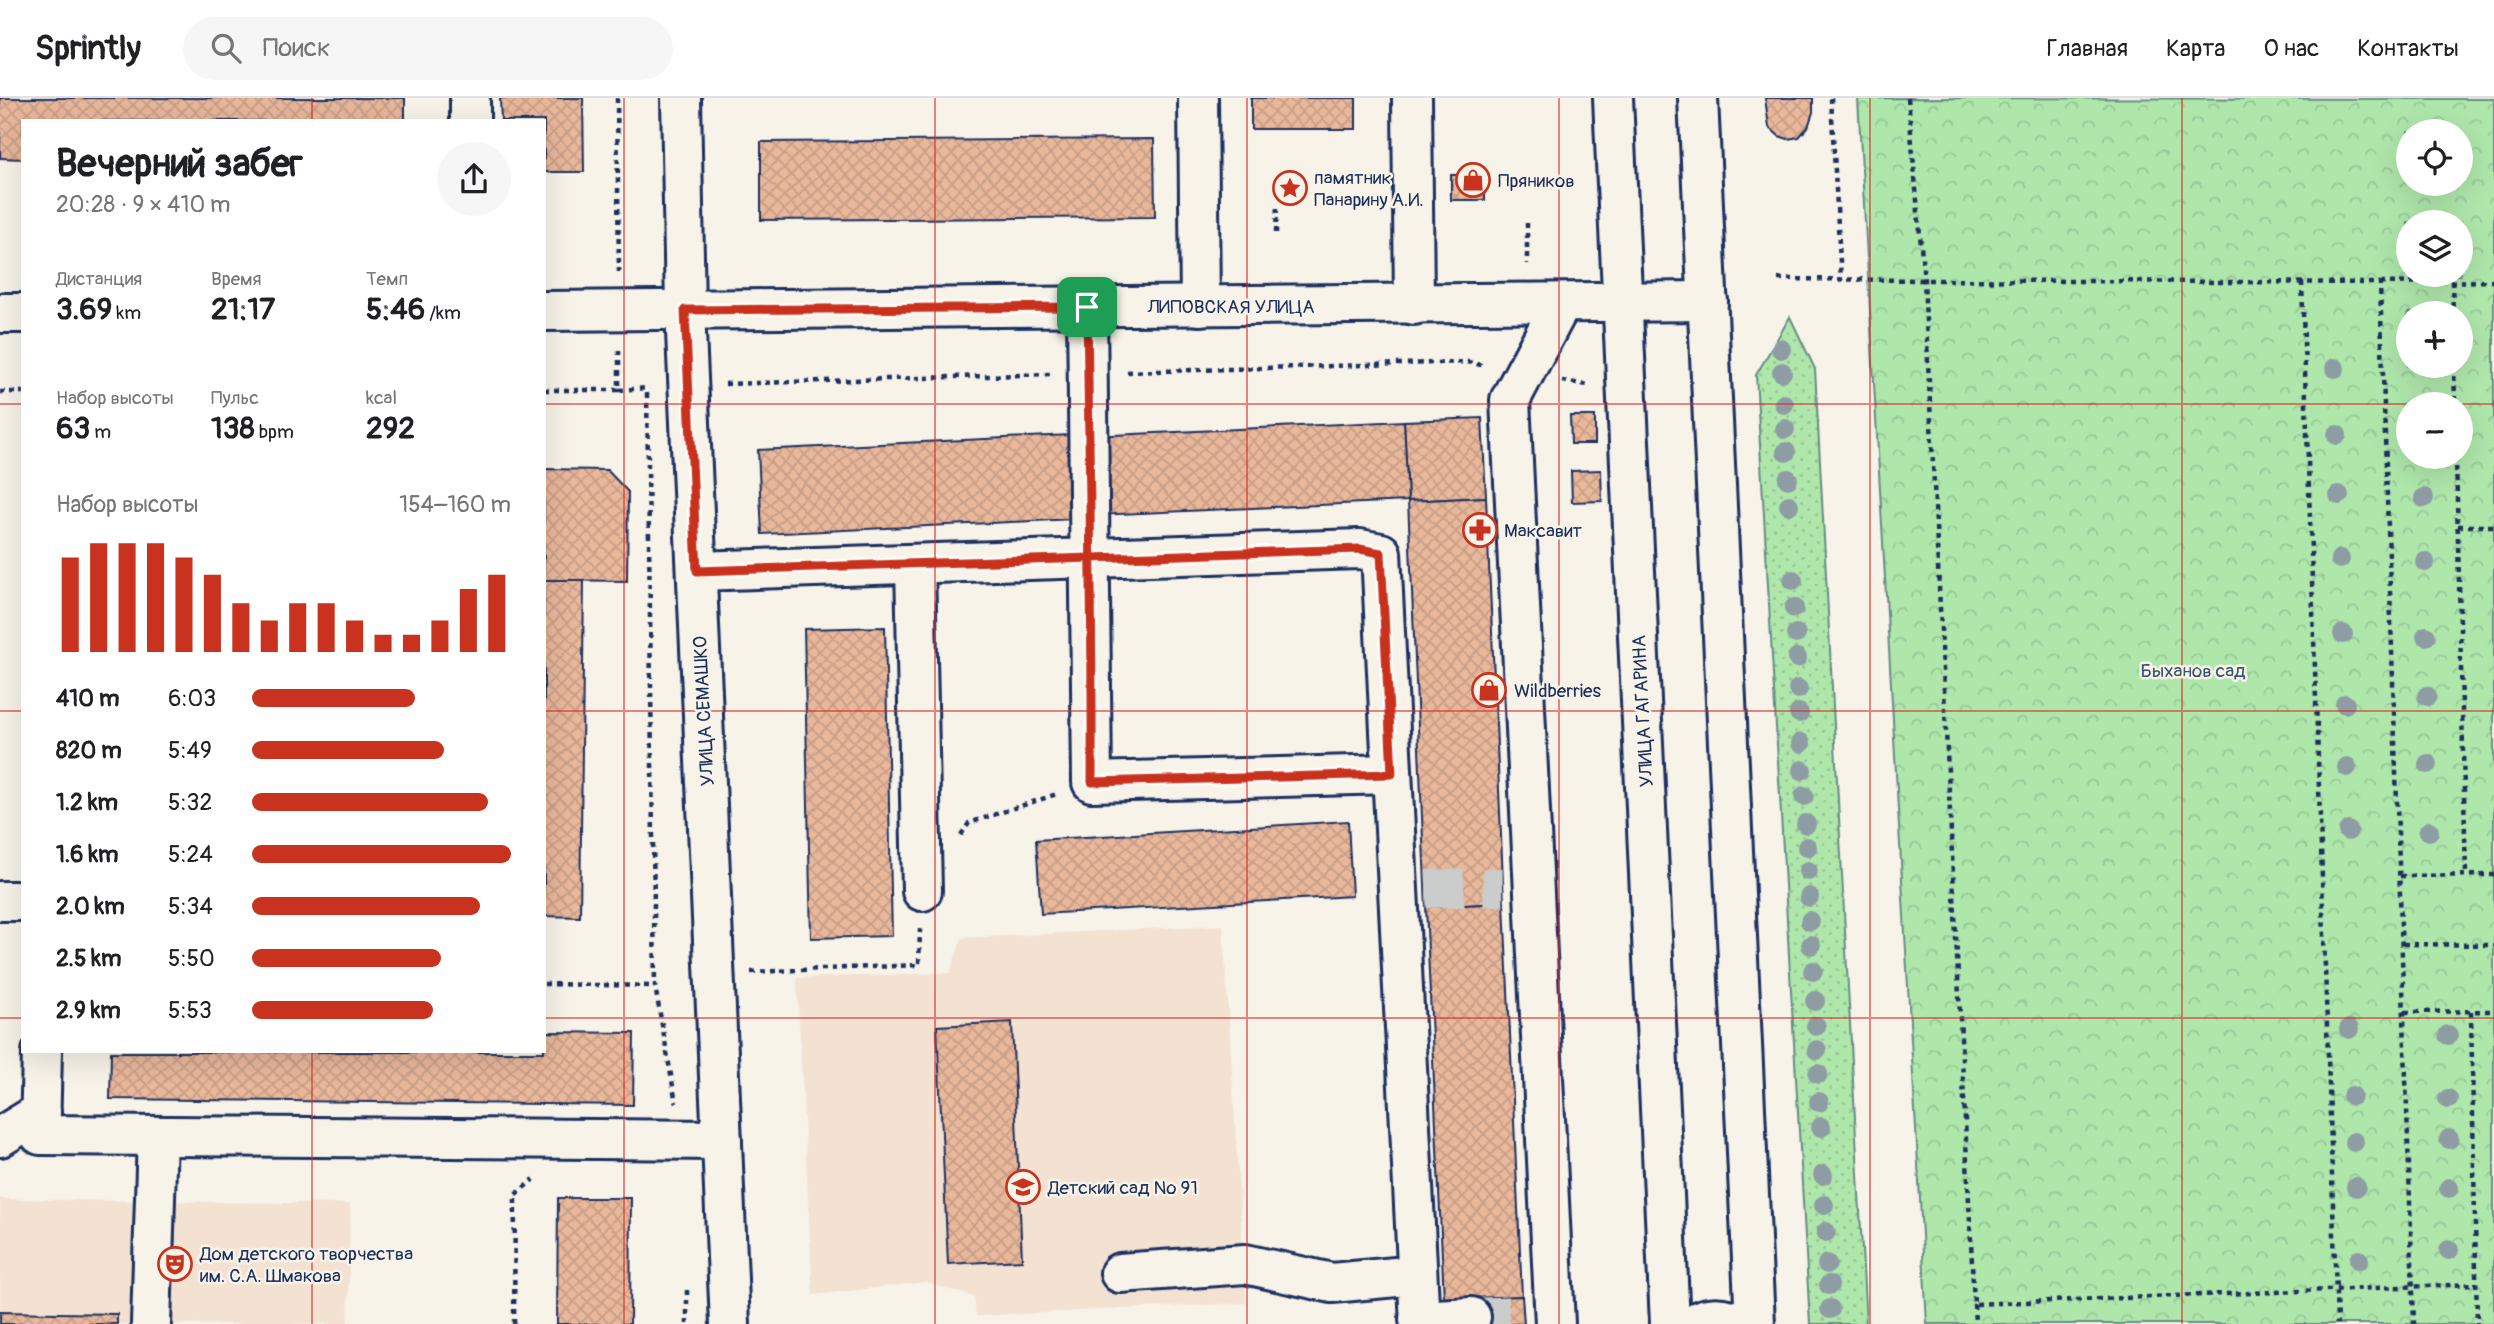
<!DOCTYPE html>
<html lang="ru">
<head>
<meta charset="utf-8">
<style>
  body { margin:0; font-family:Pangolin,sans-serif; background:#f6f6f6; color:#202124; height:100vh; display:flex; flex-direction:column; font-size:26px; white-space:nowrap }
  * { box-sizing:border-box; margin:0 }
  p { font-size:23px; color:#757577 }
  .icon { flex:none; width:38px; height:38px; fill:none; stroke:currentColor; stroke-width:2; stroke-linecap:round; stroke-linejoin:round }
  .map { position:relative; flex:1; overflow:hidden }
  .sheet { position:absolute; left:21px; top:21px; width:525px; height:934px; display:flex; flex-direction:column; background:#fff; border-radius:0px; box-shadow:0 7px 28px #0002 }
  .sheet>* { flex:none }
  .controls { position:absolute; left:2396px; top:21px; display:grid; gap:14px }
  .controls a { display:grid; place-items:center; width:77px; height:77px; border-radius:50%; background:#fff; box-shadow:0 7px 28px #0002; font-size:35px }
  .pin { position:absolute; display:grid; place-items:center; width:60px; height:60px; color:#fff; margin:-30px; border-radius:14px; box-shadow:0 4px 10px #0006 }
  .round { display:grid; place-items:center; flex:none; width:74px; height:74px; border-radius:37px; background:#f6f6f6 }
  .overview { display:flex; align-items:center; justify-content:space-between; height:119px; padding:0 35px }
  h1 { font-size:38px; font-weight:800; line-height:52px }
  .figures { display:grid; grid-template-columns:repeat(3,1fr); gap:10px; height:119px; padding:7px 35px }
  .figures div { display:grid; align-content:center }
  .figures b { font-size:30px; font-weight:800 }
  .figures small { font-size:19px; font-weight:400 }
  .figures p { font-size:19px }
  .chart { height:196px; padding:14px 35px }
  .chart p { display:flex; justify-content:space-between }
  .chart svg { width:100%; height:126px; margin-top:7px; stroke:#c8321e; stroke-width:6 }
  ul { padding:0 35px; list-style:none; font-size:23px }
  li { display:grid; grid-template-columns:112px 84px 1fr; align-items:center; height:52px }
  li i { height:18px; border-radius:9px; background:#c8321e }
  header { display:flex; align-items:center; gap:42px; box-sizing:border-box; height:98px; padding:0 35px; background:#fff; border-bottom:2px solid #e0e0e0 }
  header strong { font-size:33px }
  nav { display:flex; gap:38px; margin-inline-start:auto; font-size:24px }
  .search { width:490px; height:63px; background:#f6f6f6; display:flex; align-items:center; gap:18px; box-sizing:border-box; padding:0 24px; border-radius:38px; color:#757577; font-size:26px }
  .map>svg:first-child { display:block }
  .built { fill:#f3e1d1 }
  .grass { fill:url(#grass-dots); stroke:#658b84; stroke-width:2 }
  .park { fill:url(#park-crowns); stroke:#658b84; stroke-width:2; fill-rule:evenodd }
  .building { fill:url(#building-cross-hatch); stroke:#1b2f5e; stroke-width:2 }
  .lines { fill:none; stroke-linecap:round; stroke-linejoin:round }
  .minor-tunnel { stroke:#cbcccc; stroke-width:38; stroke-dasharray:38 19; stroke-linecap:butt }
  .minor-casing { stroke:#1b2f5e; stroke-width:44 }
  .major-casing { stroke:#1b2f5e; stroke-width:44 }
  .path { stroke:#1b2f5e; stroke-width:4.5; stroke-dasharray:5 5; stroke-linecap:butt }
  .minor { stroke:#f7f3e8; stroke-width:38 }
  .major { stroke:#f7f3e8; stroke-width:38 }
  .tree { fill:#8e9ca4 }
  .route-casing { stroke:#fff; stroke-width:14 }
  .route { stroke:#c8321e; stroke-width:9 }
  .grid { fill:none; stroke:#d62828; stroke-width:2; stroke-opacity:0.55 }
  .labels { text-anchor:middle; stroke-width:5; stroke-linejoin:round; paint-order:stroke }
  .poi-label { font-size:19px; fill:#1b2f5e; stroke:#f7f3e8; text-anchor:start }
  .street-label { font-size:19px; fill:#1b2f5e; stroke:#f7f3e8 }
  .park-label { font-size:19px; fill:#39546d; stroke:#f7f3e8 }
</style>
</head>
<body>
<header>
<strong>Sprintly</strong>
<div class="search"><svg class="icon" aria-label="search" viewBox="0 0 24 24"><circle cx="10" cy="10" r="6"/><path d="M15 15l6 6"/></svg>Поиск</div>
<nav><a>Главная</a><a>Карта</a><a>О нас</a><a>Контакты</a></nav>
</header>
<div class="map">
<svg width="2494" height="1226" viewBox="0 0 2494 1226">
  <defs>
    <pattern id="grass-dots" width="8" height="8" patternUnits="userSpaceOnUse" patternTransform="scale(1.75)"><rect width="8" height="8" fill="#afe7ab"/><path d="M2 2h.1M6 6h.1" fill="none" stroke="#96c696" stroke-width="1.8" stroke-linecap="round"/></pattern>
    <pattern id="park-crowns" width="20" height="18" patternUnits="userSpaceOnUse" patternTransform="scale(1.75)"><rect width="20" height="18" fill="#afe7ab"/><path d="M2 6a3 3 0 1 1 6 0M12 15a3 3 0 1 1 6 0" fill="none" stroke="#96c696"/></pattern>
    <pattern id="building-cross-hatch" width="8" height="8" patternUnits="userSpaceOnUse" patternTransform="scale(1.75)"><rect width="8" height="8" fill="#e9b79a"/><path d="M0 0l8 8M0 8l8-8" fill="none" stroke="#c79e87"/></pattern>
  </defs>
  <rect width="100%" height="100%" fill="#f7f3e8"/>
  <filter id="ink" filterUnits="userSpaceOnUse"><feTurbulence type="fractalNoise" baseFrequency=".0143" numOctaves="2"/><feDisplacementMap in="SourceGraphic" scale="14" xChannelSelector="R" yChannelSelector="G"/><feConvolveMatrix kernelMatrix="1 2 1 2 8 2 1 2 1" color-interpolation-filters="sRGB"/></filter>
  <g filter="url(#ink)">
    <g class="built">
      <polygon points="1223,827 1246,1205 976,1218 974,1199 926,1184 813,1197 797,880 950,875 962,840"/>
      <polygon points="0,1101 350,1106 348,1226 0,1226"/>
    </g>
    <polygon class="grass" points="1790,219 1815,271 1866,1226 1810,1226 1756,277"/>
    <path class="park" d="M 1858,0 L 2494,1 L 2494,1226 L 1927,1226 ZM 2408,33 L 2460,33 L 2460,86 L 2408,86 ZM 2408,124 L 2460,124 L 2460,177 L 2408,177 ZM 2408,215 L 2460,215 L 2460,268 L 2408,268 ZM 2408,306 L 2460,306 L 2460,359 L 2408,359 Z"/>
    <g class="building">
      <polygon points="0,0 405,0 405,23 23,23 23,61 0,60"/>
      <polygon points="500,0 583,0 584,74 544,74 544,23 501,23"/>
      <rect x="1251" y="0" width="105" height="31"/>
      <polygon points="1765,0 1813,0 1813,14 1808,29 1799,39 1788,41 1779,38 1769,29"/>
      <polygon points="1154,41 1155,119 761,122 761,44"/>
      <rect x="1451" y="77" width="34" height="25"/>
      <polygon points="1570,318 1595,318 1595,346 1571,346"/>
      <polygon points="1482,320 1486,399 1408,403 1404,323"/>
      <polygon points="1404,323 1408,403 1097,417 1093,338"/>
      <polygon points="1070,337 1074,421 762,436 758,352"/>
      <polygon points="544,371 607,372 628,394 627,483 544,482"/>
      <polygon points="1601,372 1602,403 1572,404 1571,373"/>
      <polygon points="1486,399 1504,805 1426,809 1408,403"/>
      <polygon points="544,482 584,482 580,819 544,818"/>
      <polygon points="885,529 892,838 811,840 804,531"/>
      <polygon points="1348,723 1352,798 1041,816 1036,742"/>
      <polygon points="1504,805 1522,1198 1444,1202 1426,809"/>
      <polygon points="1012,924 1022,1162 948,1166 937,928"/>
      <polygon points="544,934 634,935 633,1007 110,1001 111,954 544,954"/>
      <polygon points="558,1100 631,1100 630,1226 557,1226"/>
      <polygon points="1522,1198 1524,1226 1471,1226 1469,1200"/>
      <polygon points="0,1214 117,1216 117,1226 0,1226"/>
    </g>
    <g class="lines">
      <g class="minor-tunnel">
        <polyline points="1426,791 1503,789"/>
        <polyline points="1471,1219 1523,1217"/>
      </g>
      <g class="minor-casing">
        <g id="minor">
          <polyline points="470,0 470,23"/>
          <polyline points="681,0 685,212 730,1226"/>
          <polyline points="1198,0 1200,208"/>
          <polyline points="1412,0 1414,207"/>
          <polyline points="1087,209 1092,684 1392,676"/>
          <polyline points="544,213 1708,203"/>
          <polyline points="0,215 23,215"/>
          <polyline points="915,466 922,793"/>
          <polyline points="697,473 1360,451 1381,455 1420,1226"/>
          <polyline points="0,803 23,803"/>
          <polyline points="42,954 40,1037 722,1042"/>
          <polyline points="0,1039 41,1014"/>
          <polyline points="1120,1175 1245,1166 1332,1185 1417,1177"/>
          <polyline points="1419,1222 1471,1219"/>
          <polyline points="151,1226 157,1038"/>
          <polyline points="1555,1226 1510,302 1561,206"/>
        </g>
      </g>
      <g class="major-casing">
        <g id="major">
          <polyline points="1613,0 1670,1226"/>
          <polyline points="1698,0 1755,1226"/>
          <path d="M 1693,1226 C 1706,1217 1725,1217 1738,1226"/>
        </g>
      </g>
      <g class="path">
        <polyline points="617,0 619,174"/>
        <polyline points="1831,0 1841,182"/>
        <polyline points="1908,0 1924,182 1974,1206 2476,1186"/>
        <polyline points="1527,125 1527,166"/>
        <polyline points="1276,135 1277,106"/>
        <polyline points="1778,181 2380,185 2414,1226"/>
        <polyline points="2452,183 2453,215"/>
        <polyline points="2302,184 2337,1226"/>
        <polyline points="2380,185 2494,183"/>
        <polyline points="2454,268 2455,306"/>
        <polyline points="1127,274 1468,264 1485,268"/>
        <polyline points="1562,283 1588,287"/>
        <polyline points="725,286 1052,276"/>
        <polyline points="544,292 619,292 619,249"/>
        <polyline points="619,292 649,290"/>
        <polyline points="0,294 23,294"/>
        <polyline points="647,295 655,888 676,1005"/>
        <polyline points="2456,359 2466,778"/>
        <polyline points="2458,428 2494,428"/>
        <polyline points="961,737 969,725 1057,696"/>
        <polyline points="2400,778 2494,777"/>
        <polyline points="2403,846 2494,847"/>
        <polyline points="751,874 919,867 920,831"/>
        <polyline points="544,886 655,888"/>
        <polyline points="2405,914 2494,913"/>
        <polyline points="2471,914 2477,1226"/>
        <polyline points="687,1192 687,1226"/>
        <polyline points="1974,1206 1975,1226"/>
        <polyline points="514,1226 515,1097 534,1081"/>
      </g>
      <use href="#minor" class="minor"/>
      <use href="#major" class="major"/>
    </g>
    <g class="tree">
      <circle cx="1781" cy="251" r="10"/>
      <circle cx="2335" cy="270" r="10"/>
      <circle cx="1782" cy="274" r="10"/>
      <circle cx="1784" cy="306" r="10"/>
      <circle cx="1785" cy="331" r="10"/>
      <circle cx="2337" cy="337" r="10"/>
      <circle cx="1786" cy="354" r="10"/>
      <circle cx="1788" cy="381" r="10"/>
      <circle cx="2339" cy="397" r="10"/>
      <circle cx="2424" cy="400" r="10"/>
      <circle cx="1789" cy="407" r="10"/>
      <circle cx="2340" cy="461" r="10"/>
      <circle cx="2425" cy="464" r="10"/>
      <circle cx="1793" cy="482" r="10"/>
      <circle cx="1794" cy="510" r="10"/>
      <circle cx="1796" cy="536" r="10"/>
      <circle cx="2343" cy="536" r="10"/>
      <circle cx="2426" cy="538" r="10"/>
      <circle cx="1797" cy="560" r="10"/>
      <circle cx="1798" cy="591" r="10"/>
      <circle cx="2427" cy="598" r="10"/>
      <circle cx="2345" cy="606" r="10"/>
      <circle cx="1799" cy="615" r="10"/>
      <circle cx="1801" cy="645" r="10"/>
      <circle cx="2428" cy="666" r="10"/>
      <circle cx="2347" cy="669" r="10"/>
      <circle cx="1802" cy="672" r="10"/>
      <circle cx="1804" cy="698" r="10"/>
      <circle cx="1806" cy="726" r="10"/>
      <circle cx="2348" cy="733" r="10"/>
      <circle cx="2429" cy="733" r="10"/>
      <circle cx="1807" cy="749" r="10"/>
      <circle cx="1808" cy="773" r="10"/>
      <circle cx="1809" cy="799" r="10"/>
      <circle cx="1810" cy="823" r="10"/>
      <circle cx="1811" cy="847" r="10"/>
      <circle cx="1813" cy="873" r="10"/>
      <circle cx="1815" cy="903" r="10"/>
      <circle cx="1816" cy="928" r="10"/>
      <circle cx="2349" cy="931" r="10"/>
      <circle cx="2448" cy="937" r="10"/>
      <circle cx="1817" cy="952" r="10"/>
      <circle cx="1818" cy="976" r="10"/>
      <circle cx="2352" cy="998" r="10"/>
      <circle cx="2448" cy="1001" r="10"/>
      <circle cx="1819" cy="1004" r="10"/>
      <circle cx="1821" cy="1029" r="10"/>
      <circle cx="2449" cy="1041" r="10"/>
      <circle cx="2354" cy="1044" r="10"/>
      <circle cx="1823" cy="1077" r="10"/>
      <circle cx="2356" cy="1089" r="10"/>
      <circle cx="2449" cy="1090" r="10"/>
      <circle cx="1824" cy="1107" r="10"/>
      <circle cx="1826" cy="1134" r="10"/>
      <circle cx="2449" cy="1152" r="10"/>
      <circle cx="2359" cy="1162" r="10"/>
      <circle cx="1827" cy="1166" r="10"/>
      <circle cx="1829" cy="1187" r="10"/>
      <circle cx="1830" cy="1211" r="10"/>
    </g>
  </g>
  <g class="lines" filter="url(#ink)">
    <g class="route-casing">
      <path id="route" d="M 1087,209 L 685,212 L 697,473 L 1360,451 L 1381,455 L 1392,676 L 1092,684 C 1093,526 1089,367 1087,209"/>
    </g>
    <use href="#route" class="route"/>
  </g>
  <path class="grid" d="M 312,0 L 312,23M 624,0 L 624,1226M 935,0 L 935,1226M 1247,0 L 1247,1226M 1559,0 L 1559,1226M 1870,0 L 1870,1226M 2182,0 L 2182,1226M 0,306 L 23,306M 544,306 L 2408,306M 2460,306 L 2494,306M 0,613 L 23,613M 544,613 L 2494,613M 0,920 L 23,920M 544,920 L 2494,920M 312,954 L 312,1226"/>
  <defs>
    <g id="shop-ring" transform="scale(1.75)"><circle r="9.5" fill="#f7f3e8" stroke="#c8321e" stroke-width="1.5"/><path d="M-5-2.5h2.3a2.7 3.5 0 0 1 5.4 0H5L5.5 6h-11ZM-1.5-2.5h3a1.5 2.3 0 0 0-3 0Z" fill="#c8321e"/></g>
    <g id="sight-ring" transform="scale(1.75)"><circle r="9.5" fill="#f7f3e8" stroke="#c8321e" stroke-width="1.5"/><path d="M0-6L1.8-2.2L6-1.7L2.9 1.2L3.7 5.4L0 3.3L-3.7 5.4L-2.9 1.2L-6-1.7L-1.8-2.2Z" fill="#c8321e"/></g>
    <g id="pharmacy-ring" transform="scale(1.75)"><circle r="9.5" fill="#f7f3e8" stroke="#c8321e" stroke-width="1.5"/><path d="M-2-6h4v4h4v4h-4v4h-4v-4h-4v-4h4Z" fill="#c8321e"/></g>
    <g id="school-ring" transform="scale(1.75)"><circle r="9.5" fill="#f7f3e8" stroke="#c8321e" stroke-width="1.5"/><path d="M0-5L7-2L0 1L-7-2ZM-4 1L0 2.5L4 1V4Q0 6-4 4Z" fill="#c8321e"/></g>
    <g id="theatre-ring" transform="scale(1.75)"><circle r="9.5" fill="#f7f3e8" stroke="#c8321e" stroke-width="1.5"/><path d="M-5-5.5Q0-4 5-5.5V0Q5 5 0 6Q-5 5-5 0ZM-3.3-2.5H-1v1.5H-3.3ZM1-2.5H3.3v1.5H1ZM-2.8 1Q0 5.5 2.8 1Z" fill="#c8321e"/></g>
  </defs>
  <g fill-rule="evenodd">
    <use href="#shop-ring" x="1473" y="82"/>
    <use href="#sight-ring" x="1290" y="90"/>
    <use href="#pharmacy-ring" x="1480" y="432"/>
    <use href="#shop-ring" x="1489" y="592"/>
    <use href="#school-ring" x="1023" y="1089"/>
    <use href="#theatre-ring" x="175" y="1166"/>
  </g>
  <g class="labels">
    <g class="poi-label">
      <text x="1314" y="86">памятник<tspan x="1314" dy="22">Панарину А.И.</tspan></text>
      <text x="1498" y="89">Пряников</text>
      <text x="1504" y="439">Максавит</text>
      <text x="1514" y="599">Wildberries</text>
      <text x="1048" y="1096">Детский сад № 91</text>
      <text x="200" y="1162">Дом детского творчества<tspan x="200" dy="22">им. С.А. Шмакова</tspan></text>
    </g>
    <g class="street-label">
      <text x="1231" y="215">ЛИПОВСКАЯ УЛИЦА</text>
      <text transform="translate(703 613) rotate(-93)" y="7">УЛИЦА СЕМАШКО</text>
      <text transform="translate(1642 613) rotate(-93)" y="7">УЛИЦА ГАГАРИНА</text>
    </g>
    <g class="park-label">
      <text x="2193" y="579">Быханов сад</text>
    </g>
  </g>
</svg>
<div class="controls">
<a><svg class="icon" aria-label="locate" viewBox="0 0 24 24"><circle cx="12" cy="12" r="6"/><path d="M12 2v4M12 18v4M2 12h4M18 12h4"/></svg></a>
<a><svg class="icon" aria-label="layers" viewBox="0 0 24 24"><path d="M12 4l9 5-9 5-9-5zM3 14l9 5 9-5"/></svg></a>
<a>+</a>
<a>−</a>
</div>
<div class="pin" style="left:1087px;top:209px;background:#1e9e55"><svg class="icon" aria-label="arrive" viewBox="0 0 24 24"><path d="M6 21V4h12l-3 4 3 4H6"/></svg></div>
<section class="sheet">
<div class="overview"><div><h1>Вечерний забег</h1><p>20:28 · 9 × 410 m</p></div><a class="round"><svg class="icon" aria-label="share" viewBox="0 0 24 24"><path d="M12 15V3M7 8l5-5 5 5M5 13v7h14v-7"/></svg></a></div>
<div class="figures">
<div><p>Дистанция</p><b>3.69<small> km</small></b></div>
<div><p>Время</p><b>21:17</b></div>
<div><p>Темп</p><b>5:46<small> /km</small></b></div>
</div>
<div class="figures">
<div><p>Набор высоты</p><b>63<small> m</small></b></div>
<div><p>Пульс</p><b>138<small> bpm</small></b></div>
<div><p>kcal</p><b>292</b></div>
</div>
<div class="chart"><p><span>Набор высоты</span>154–160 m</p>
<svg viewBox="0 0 160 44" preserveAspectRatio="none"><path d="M5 44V11M15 44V6M25 44V6M35 44V6M45 44V11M55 44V17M65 44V27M75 44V33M85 44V27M95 44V27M105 44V33M115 44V38M125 44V38M135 44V33M145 44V22M155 44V17"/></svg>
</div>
<ul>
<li><b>410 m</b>6:03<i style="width:63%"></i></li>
<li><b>820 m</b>5:49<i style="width:74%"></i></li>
<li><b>1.2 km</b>5:32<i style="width:91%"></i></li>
<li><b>1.6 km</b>5:24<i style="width:100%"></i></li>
<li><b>2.0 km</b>5:34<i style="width:88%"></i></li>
<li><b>2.5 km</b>5:50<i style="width:73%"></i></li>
<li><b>2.9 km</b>5:53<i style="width:70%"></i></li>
</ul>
</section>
</div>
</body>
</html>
